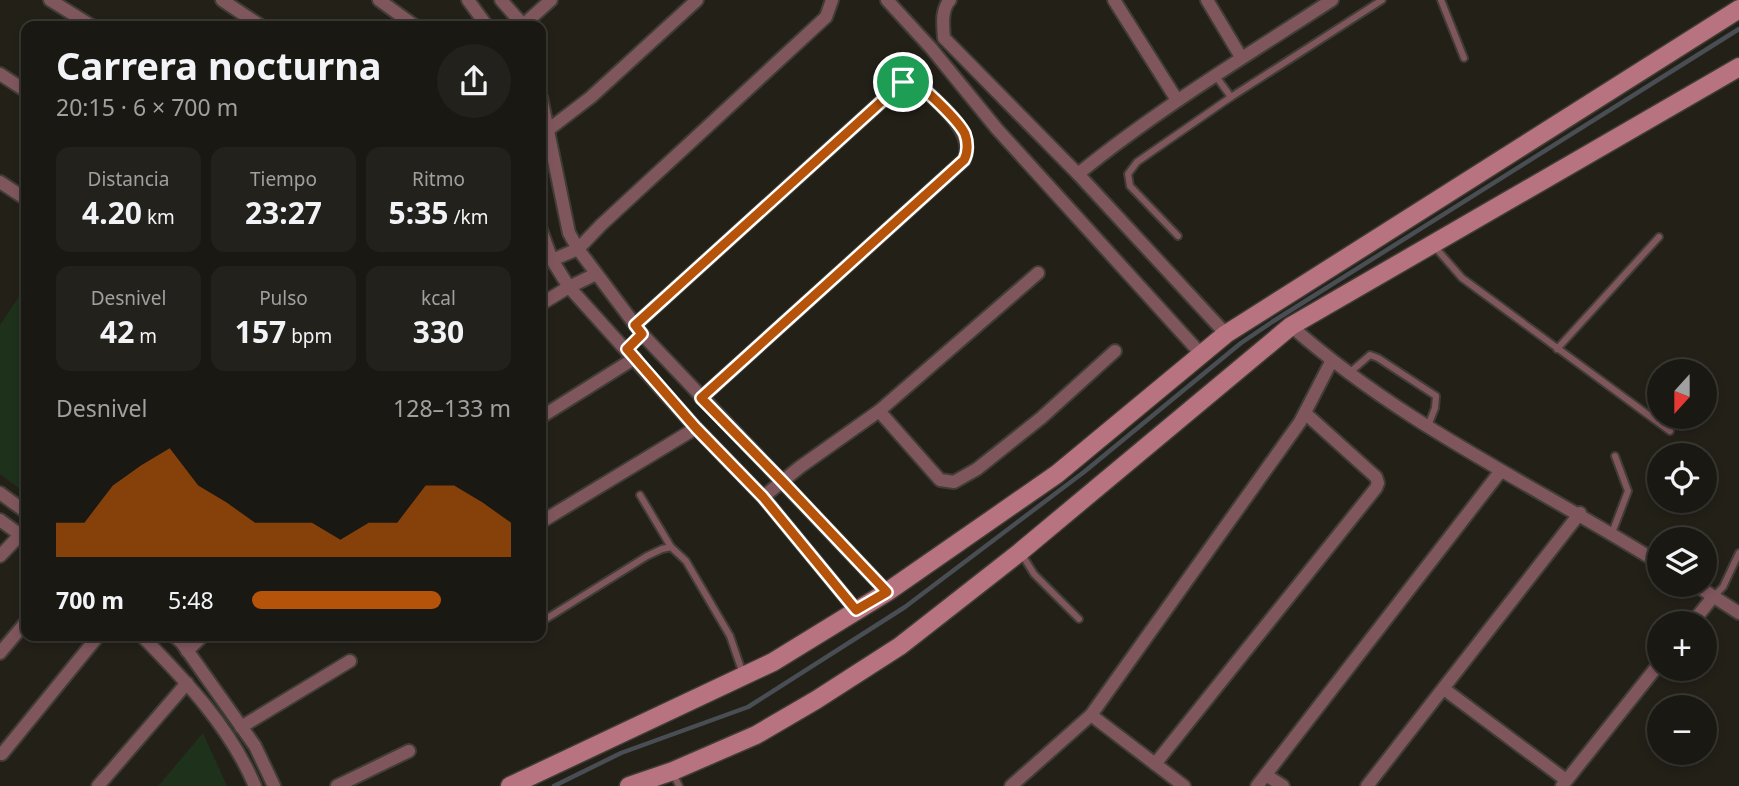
<!DOCTYPE html>
<html lang="es">
<head>
<meta charset="utf-8">
<style>
  body { margin:0; font-family:"Noto Sans",sans-serif; background:#23211b; color:#f1f3f6; height:100vh; display:flex; flex-direction:column; font-size:26px; white-space:nowrap }
  * { box-sizing:border-box; margin:0 }
  p { font-size:23px; color:#9fa09f }
  .icon { flex:none; width:38px; height:38px; fill:none; stroke:currentColor; stroke-width:2; stroke-linecap:round; stroke-linejoin:round }
  .map { position:relative; flex:1; overflow:hidden }
  .side { position:absolute; left:21px; top:21px; width:525px; height:620px; display:flex; flex-direction:column; background:#1a1812; border-radius:14px; box-shadow:0 4px 10px #0003,0 0 0 2px #383732 }
  .side>* { flex:none }
  .needle { width:46px; rotate:201deg }
  .tools { position:absolute; left:1647px; top:359px; display:grid; gap:14px }
  .tools a { display:grid; place-items:center; width:70px; height:70px; border-radius:50%; background:#1a1812; box-shadow:0 4px 10px #0003,0 0 0 2px #383732; font-size:35px }
  .pin { position:absolute; display:grid; place-items:center; width:60px; height:60px; color:#fff; margin:-30px; border:4px solid #fff; border-radius:50%; box-shadow:0 2px 7px #0007 }
  .round { display:grid; place-items:center; flex:none; width:74px; height:74px; border-radius:37px; background:#23211b }
  .overview { display:flex; align-items:center; justify-content:space-between; height:119px; padding:0 35px }
  h1 { font-size:38px; font-weight:700; line-height:52px }
  .figures { display:grid; grid-template-columns:repeat(3,1fr); gap:10px; height:119px; padding:7px 35px }
  .figures div { display:grid; align-content:center; border-radius:14px; background:#23211b; text-align:center }
  .figures b { font-size:30px; font-weight:700 }
  .figures small { font-size:19px; font-weight:400 }
  .figures p { font-size:19px }
  .chart { height:196px; padding:14px 35px }
  .chart p { display:flex; justify-content:space-between }
  .chart svg { width:100%; height:126px; margin-top:7px; fill:#b45309; opacity:.7 }
  ul { padding:0 35px; list-style:none; font-size:23px }
  li { display:grid; grid-template-columns:112px 84px 1fr; align-items:center; height:52px }
  li i { height:18px; border-radius:9px; background:#b45309 }
  .map>svg:first-child { display:block }
  .green { fill:#1d311b }
  .lines { fill:none; stroke-linecap:round; stroke-linejoin:round }
  .stream { stroke:#494e54; stroke-width:4.5 }
  .lane-casing { stroke:#403d36; stroke-width:10 }
  .street-casing { stroke:#403d36; stroke-width:16 }
  .secondary-casing { stroke:#403d36; stroke-width:21 }
  .lane { stroke:#80565d; stroke-width:6 }
  .street { stroke:#80565d; stroke-width:12 }
  .secondary { stroke:#b77480; stroke-width:18 }
  .route-casing { stroke:#fff; stroke-width:14 }
  .route { stroke:#b45309; stroke-width:9 }
</style>
</head>
<body>
<div class="map">
<svg width="1739" height="786" viewBox="0 0 1739 786">
  <rect width="100%" height="100%" fill="#232018"/>
  <g class="green">
    <polygon points="26,286 26,494 0,474 0,325"/>
    <polygon points="203,733 227,786 158,786"/>
  </g>
  <g class="lines">
    <polyline class="stream" points="554,786 621,753 748,707 905,607 1084,472 1241,343 1272,322 1739,29"/>
    <g class="lane-casing">
      <g id="lane">
        <polyline points="1441,0 1464,58"/>
        <polyline points="1215,75 1231,97"/>
        <polyline points="1178,236 1130,186 1128,174 1137,162 1231,97 1382,0"/>
        <polyline points="1434,246 1462,278 1670,431"/>
        <polyline points="1557,349 1659,237"/>
        <polyline points="1348,374 1370,355 1378,358 1436,396 1435,408 1428,426"/>
        <polyline points="640,495 671,547"/>
        <polyline points="1612,533 1628,491 1615,456"/>
        <polyline points="1021,553 1034,574 1079,619"/>
        <polyline points="1714,596 1723,587 1739,553"/>
        <polyline points="541,622 647,556 662,549 671,547 686,561 730,636 743,674"/>
        <polyline points="673,773 679,786"/>
      </g>
    </g>
    <g class="street-casing">
      <g id="street">
        <polyline points="50,0 92,26"/>
        <polyline points="222,0 261,26"/>
        <polyline points="379,0 415,26"/>
        <polyline points="468,0 487,26"/>
        <polyline points="501,0 524,26"/>
        <polyline points="887,0 931,48 997,129 1201,354"/>
        <path d="M 950,0 C 941,10 943,25 944,38 L 1078,174 L 1226,334"/>
        <polyline points="1114,0 1177,100"/>
        <polyline points="1207,0 1241,57"/>
        <polyline points="522,26 551,0"/>
        <polyline points="0,74 26,91"/>
        <polyline points="541,97 569,233 578,249 642,334 887,592"/>
        <polyline points="544,133 591,97 697,0"/>
        <path d="M 1078,174 C 1158,109 1246,56 1332,0"/>
        <polyline points="0,182 26,199"/>
        <polyline points="541,230 552,260 569,287 696,428 763,497 856,610"/>
        <polyline points="552,260 578,249 601,225 826,17 832,0"/>
        <polyline points="541,304 569,287 596,274"/>
        <path d="M 635,325 L 903,82 L 910,81 L 918,84 C 937,102 977,132 964,160 L 701,398"/>
        <path d="M 1291,326 C 1404,426 1533,484 1659,563"/>
        <polyline points="879,411 940,480 954,482 977,469 1041,418 1115,351"/>
        <polyline points="541,417 635,358"/>
        <polyline points="0,493 26,512"/>
        <polyline points="763,497 800,467 879,411 1038,273"/>
        <polyline points="0,520 26,539"/>
        <polyline points="541,522 696,428"/>
        <polyline points="0,556 20,535"/>
        <polyline points="1694,584 1739,613"/>
        <polyline points="1692,623 1713,597"/>
        <path d="M 141,635 C 186,681 230,727 255,786"/>
        <polyline points="173,635 182,643 255,746 274,786"/>
        <polyline points="187,651 204,635"/>
        <polyline points="0,653 26,622"/>
        <polyline points="1444,689 1566,780"/>
        <polyline points="1091,715 1184,786"/>
        <polyline points="241,727 350,661"/>
        <polyline points="2,754 99,635"/>
        <polyline points="1155,764 1376,488 1378,483 1376,477 1305,413"/>
        <polyline points="1266,775 1283,786"/>
        <polyline points="98,786 187,683"/>
        <polyline points="337,786 409,751"/>
        <polyline points="1011,786 1091,715 1300,422 1331,362"/>
        <polyline points="1257,786 1500,472"/>
        <polyline points="1367,786 1580,513"/>
        <polyline points="1562,786 1659,664"/>
      </g>
    </g>
    <g class="secondary-casing">
      <g id="secondary">
        <polyline points="510,786 773,662 887,592 1057,474 1226,334 1739,9"/>
        <polyline points="629,786 673,771 756,735 816,700 900,646 1020,552 1291,326 1739,67"/>
      </g>
    </g>
    <use href="#lane" class="lane"/>
    <use href="#street" class="street"/>
    <use href="#secondary" class="secondary"/>
  </g>
  <g class="lines">
    <g class="route-casing">
      <path id="route" d="M 910,80 C 922,85 959,121 965,134 C 968,142 968,153 964,160 L 701,398 L 782,481 L 887,592 L 856,610 L 763,497 L 696,428 L 627,349 L 642,334 L 635,325 L 903,82 Z"/>
    </g>
    <use href="#route" class="route"/>
  </g>
</svg>
<div class="tools">
<a><svg class="needle" viewBox="-14 -14 28 28"><path d="M0-13l5 13h-10z" fill="#e53935"/><path d="M0 13l5-13h-10z" fill="#9fa09f"/></svg></a>
<a><svg class="icon" aria-label="locate" viewBox="0 0 24 24"><circle cx="12" cy="12" r="6"/><path d="M12 2v4M12 18v4M2 12h4M18 12h4"/></svg></a>
<a><svg class="icon" aria-label="layers" viewBox="0 0 24 24"><path d="M12 4l9 5-9 5-9-5zM3 14l9 5 9-5"/></svg></a>
<a>+</a>
<a>−</a>
</div>
<div class="pin" style="left:903px;top:82px;background:#1e9e55"><svg class="icon" aria-label="arrive" viewBox="0 0 24 24"><path d="M6 21V4h12l-3 4 3 4H6"/></svg></div>
<section class="side">
<div class="overview"><div><h1>Carrera nocturna</h1><p>20:15 · 6 × 700 m</p></div><a class="round"><svg class="icon" aria-label="share" viewBox="0 0 24 24"><path d="M12 15V3M7 8l5-5 5 5M5 13v7h14v-7"/></svg></a></div>
<div class="figures">
<div><p>Distancia</p><b>4.20<small> km</small></b></div>
<div><p>Tiempo</p><b>23:27</b></div>
<div><p>Ritmo</p><b>5:35<small> /km</small></b></div>
</div>
<div class="figures">
<div><p>Desnivel</p><b>42<small> m</small></b></div>
<div><p>Pulso</p><b>157<small> bpm</small></b></div>
<div><p>kcal</p><b>330</b></div>
</div>
<div class="chart"><p><span>Desnivel</span>128–133 m</p>
<svg viewBox="0 0 160 44" preserveAspectRatio="none"><path d="M0 44V32L10 32L20 19L30 12L40 6L50 19L60 25L70 32L80 32L90 32L100 38L110 32L120 32L130 19L140 19L150 25L160 32V44z"/></svg>
</div>
<ul>
<li><b>700 m</b>5:48<i style="width:73%"></i></li>
</ul>
</section>
</div>
</body>
</html>
